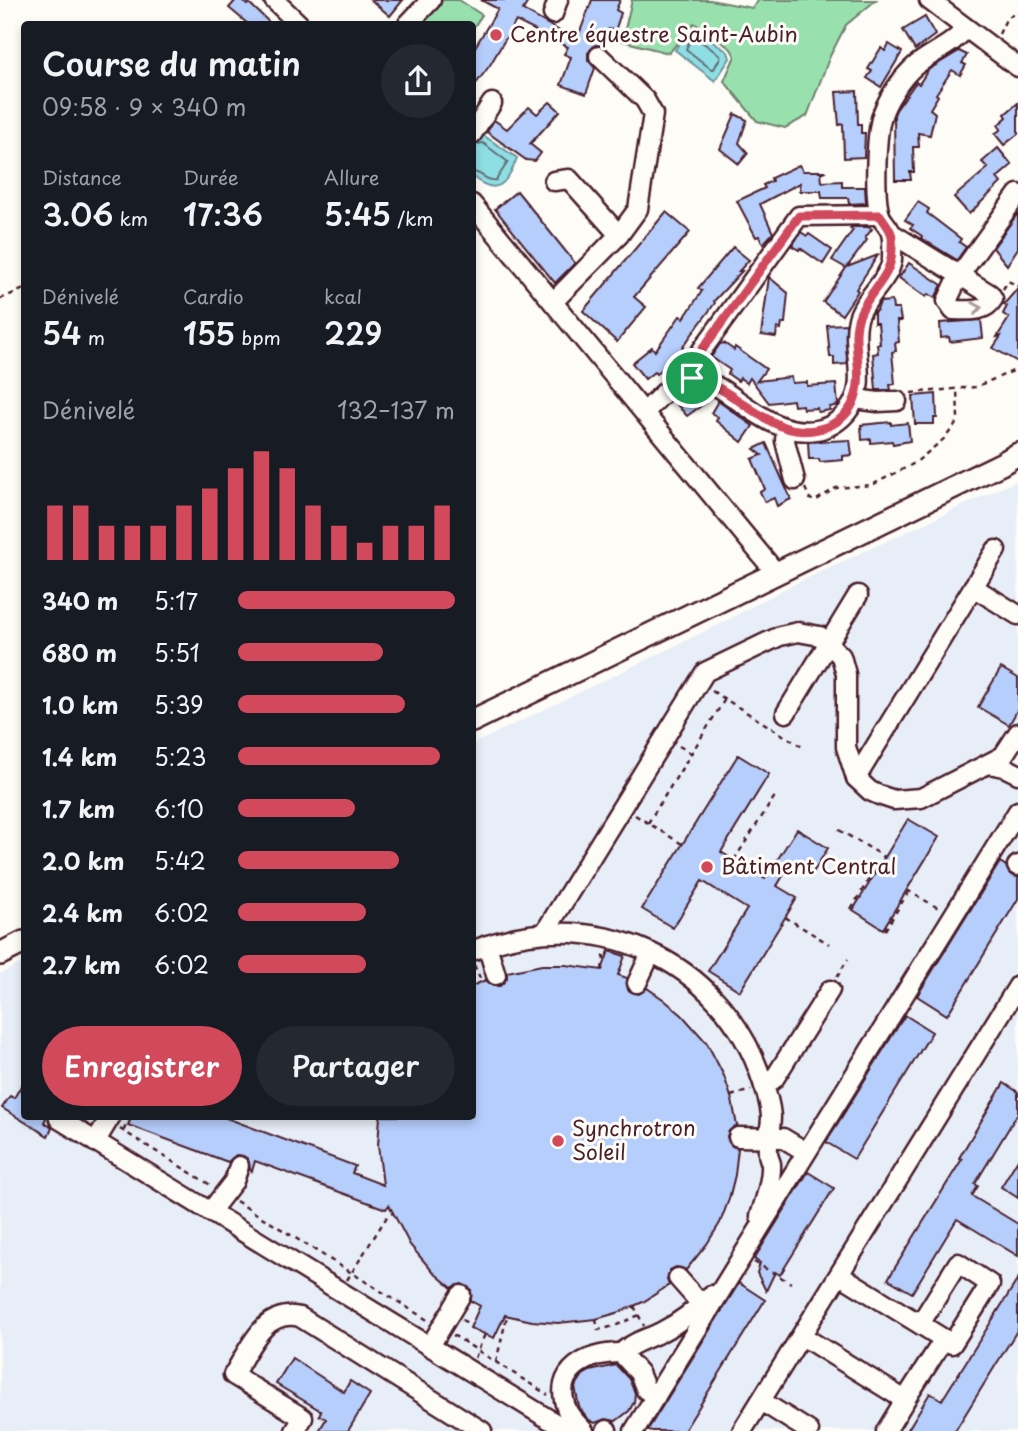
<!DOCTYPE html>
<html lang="fr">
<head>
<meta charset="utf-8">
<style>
  body { margin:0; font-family:"Playpen Sans",sans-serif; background:#242831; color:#f1f3f6; height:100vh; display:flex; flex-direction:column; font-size:26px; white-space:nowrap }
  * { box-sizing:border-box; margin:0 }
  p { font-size:23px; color:#9ea1a6 }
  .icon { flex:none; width:38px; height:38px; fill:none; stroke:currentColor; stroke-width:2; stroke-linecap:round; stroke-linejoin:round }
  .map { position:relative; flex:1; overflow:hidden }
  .sheet { position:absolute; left:21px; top:21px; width:455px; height:1099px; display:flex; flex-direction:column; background:#171b24; border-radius:7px; box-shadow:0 4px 10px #0003 }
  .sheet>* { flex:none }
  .pin { position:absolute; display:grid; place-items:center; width:60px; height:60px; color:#fff; margin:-30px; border:4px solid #fff; border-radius:50%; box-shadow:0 2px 7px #0007 }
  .round { display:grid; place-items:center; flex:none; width:74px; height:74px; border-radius:37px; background:#242831 }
  .head { display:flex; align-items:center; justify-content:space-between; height:119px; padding:0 21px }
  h1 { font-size:32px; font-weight:600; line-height:52px }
  .stats { display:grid; grid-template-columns:repeat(3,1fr); gap:10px; height:119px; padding:7px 21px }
  .stats div { display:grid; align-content:center }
  .stats b { font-size:30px; font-weight:600 }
  .stats small { font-size:19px; font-weight:400 }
  .stats p { font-size:19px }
  .chart { height:196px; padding:14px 21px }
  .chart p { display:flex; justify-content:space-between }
  .chart svg { width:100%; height:126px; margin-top:7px; stroke:#d1495b; stroke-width:6 }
  .primary-button { display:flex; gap:14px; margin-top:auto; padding:14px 21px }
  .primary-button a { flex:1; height:80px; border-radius:42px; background:#d1495b; color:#fff; font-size:28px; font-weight:600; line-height:80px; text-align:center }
  .primary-button a+a { background:#242831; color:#f1f3f6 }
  ul { padding:0 21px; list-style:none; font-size:23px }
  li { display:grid; grid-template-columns:112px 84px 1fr; align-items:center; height:52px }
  li i { height:18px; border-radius:9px; background:#d1495b }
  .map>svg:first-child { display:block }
  .built { fill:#e8eef8 }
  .green { fill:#98e1af; stroke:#71806d; stroke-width:2 }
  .water { fill:#8ddfe4; stroke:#72929a; stroke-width:2 }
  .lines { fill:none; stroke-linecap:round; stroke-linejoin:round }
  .shore { stroke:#656c75; stroke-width:2 }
  .building { fill:#b6cefc; stroke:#4a1f2b; stroke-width:2 }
  .minor-casing { stroke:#4a1f2b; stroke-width:23 }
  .major-casing { stroke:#4a1f2b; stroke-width:26 }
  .path { stroke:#4a1f2b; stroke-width:2.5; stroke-dasharray:5 5; stroke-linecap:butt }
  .minor { stroke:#fdfcf7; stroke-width:18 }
  .major { stroke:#fdfcf7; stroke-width:21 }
  .oneway { stroke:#ac999b }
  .route-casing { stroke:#fff; stroke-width:14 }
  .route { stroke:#d1495b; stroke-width:9 }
  .poi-dot { fill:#d1495b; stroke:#fdfcf7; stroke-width:2.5 }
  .labels { text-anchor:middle; stroke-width:6; stroke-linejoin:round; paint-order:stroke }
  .poi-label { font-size:21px; fill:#4a1f2b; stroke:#fdfcf7; text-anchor:start }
</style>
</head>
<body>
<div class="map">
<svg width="1018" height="1431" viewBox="0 0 1018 1431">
  <rect width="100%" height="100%" fill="#fdfcf7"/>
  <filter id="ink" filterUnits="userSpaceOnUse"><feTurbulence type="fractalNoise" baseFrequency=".0143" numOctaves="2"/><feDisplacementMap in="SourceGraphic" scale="14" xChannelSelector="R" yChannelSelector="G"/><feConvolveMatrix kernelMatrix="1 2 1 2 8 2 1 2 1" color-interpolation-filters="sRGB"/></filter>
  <g filter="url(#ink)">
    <polygon class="built" points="1018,480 1018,1431 0,1431 0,974 24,962 24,1116 472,1116 473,744 720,624 788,587"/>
    <g class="green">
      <polygon points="442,0 459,0 482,15 473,28 472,24 419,24"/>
      <polygon points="632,0 710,0 752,8 759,0 876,0 846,25 830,56 807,116 785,128 757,121 724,81 735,56 731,49 694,23 669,53 622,41"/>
    </g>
    <g class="water">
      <polygon points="693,27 728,52 730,58 715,81 675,50 688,29"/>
      <path d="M 480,133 L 517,158 C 507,184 497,197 473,177 L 472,140 Z"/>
    </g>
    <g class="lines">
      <g class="shore">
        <polygon points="695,37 721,56 714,69 711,69 686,49 691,38"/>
        <path d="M 472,145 L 483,143 L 508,162 L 496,180 C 486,182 482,172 472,172"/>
      </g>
    </g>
    <g class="building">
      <polygon points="236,0 242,0 247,5 249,3 271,24 248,24 229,8"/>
      <polygon points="371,0 403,0 390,16"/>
      <polygon points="481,0 529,0 523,10 565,34 566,32 578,37 592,0 620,0 616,10 621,13 615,31 609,29 603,46 595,45 588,53 588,60 595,68 586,94 561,85 571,57 564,54 568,47 516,21 490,65 472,89 472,52 498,9"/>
      <polygon points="925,17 935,35 915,50 903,30"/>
      <polygon points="889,44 902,52 881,87 867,78 872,71 868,69 881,48 885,51"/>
      <polygon points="959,51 967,55 962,63 966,65 960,75 952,70 936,94 938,96 930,109 935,113 930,135 918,133 919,147 913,147 914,172 910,172 911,180 895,180 894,115 896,110 916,82 919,84 928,70"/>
      <polygon points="857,91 858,124 861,124 861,133 865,133 864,157 844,158 843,124 839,125 836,92"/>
      <polygon points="550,102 560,111 530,144 541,153 535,161 526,160 487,132 494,120 507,129 529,107 537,114"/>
      <polygon points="1018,103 1018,134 1004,145 995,134 1001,129 998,125 1007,117 1005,114"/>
      <polygon points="735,114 747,120 739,143 748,153 739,164 720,149"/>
      <polygon points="998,148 1012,165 997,178 1001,183 969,214 954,197 988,168 982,162"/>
      <polygon points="799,165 803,171 826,171 821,173 822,182 842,181 842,187 865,187 866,203 849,204 848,198 822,198 821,191 800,191 800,183 760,204 773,233 763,244 759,236 756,237 737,201 765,188 763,185 772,181 771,178"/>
      <polygon points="517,191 575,263 555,283 495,209"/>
      <polygon points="918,202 929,209 927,213 961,239 959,242 966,247 957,260 921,238 922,236 910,228 913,225 905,220"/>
      <polygon points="666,212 690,232 634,297 646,307 617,342 583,311"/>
      <polygon points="1018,213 1018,248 1007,265 993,248"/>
      <polygon points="851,227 868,227 872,229 865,238 867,240 847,267 878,255 856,289 858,291 842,315 823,302 846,268 832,260 853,230 850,229"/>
      <polygon points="801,232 807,236 809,234 832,250 823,264 800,248 799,250 792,246"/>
      <polygon points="733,247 749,260 739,271 742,271 714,301 715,303 682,348 684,349 680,356 656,374 654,372 645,379 632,363 652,347 655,351 680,316 684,318 702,291 698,288"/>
      <polygon points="909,263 942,285 935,298 928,294 926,297 899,278"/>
      <polygon points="769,277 788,293 785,323 782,323 781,329 777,328 776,337 761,335"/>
      <polygon points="1018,288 1018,362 993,348 1001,336 997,337 1009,318 1003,314 1007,306 1004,304"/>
      <polygon points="892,301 893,309 899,309 901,321 897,321 899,342 895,343 896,351 892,352 895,384 890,385 891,390 876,390 873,354 878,353 877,344 880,344 878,323 874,323 874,312 877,310 880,302"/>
      <polygon points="981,320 983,338 950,342 949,337 941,338 940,323"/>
      <polygon points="846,324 847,364 834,365 834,357 830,357 827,325"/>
      <polygon points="724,343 734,350 735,347 766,369 757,381 791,377 792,383 807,382 807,386 836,384 838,405 830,407 830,410 818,412 817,408 803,409 802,405 794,406 793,400 769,403 750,378 747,383 740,378 738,381 728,374 730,370 711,357 720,344"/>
      <polygon points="691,390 694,394 696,392 705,403 687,416 673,400"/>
      <polygon points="936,394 937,418 934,418 934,424 915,424 913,396"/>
      <polygon points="718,401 753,426 742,442 716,421 718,417 711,413"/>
      <polygon points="891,422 891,425 908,423 910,441 893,444 892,441 871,443 871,439 862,440 861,425"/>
      <polygon points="850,440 852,455 843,456 843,460 820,462 819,459 809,459 808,442"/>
      <polygon points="766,443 791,499 777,506 774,498 765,502 760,492 765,489 752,459 762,455 754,449"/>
      <polygon points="1001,668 1018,678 1018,709 1009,725 978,707"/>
      <polygon points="738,755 769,774 721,852 765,879 797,829 828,848 812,874 792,861 777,886 797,898 740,991 708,971 747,909 702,881 673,928 642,909"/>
      <polygon points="908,819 939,837 883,929 853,910"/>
      <polygon points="1000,862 1006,866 1010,874 1018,877 1018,899 947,1015 917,996"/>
      <polygon points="609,951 625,956 618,975 627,978 628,990 639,994 647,988 663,999 682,1015 707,1043 724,1076 732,1100 737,1126 729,1131 727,1137 732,1146 738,1148 735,1175 729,1199 720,1223 707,1244 686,1270 676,1267 670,1270 667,1280 669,1285 643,1302 620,1312 596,1319 558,1323 532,1321 505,1315 494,1338 470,1328 480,1306 471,1301 471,1289 462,1284 452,1288 433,1272 410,1245 389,1205 386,1209 255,1161 252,1171 250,1170 248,1159 243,1156 236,1155 228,1162 128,1125 132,1116 221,1116 355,1166 352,1173 383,1185 378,1145 380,1116 472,1116 472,986 486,980 493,986 500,986 507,978 507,972 542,965 566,965 602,970"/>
      <polygon points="905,1015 932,1032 854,1159 826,1142"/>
      <polygon points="24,1081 24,1116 47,1116 44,1122 52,1128 48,1136 2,1108 10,1096 14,1098"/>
      <polygon points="1004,1083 1018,1092 1018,1113 975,1184 978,1186 972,1196 1018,1224 1018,1256 957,1219 912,1293 888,1279 962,1159 959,1158"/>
      <polygon points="1018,1159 1018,1198 1001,1187"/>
      <polygon points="808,1172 834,1188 780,1275 775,1272 766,1291 757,1273 760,1263 754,1259"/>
      <polygon points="1018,1279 1018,1329 955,1431 907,1431 930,1393 942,1400"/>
      <polygon points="739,1283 765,1300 684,1431 647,1431"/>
      <polygon points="292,1358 344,1392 350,1381 370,1394 348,1431 319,1431 326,1419 319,1415 321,1411 276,1384"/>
      <polygon points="616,1365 629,1379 635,1393 634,1402 629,1411 616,1421 605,1419 595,1423 589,1420 579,1407 575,1387 583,1375 590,1371"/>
    </g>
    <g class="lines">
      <g class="minor-casing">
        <g id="minor">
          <polyline points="274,0 299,24"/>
          <polyline points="929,0 1018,67"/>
          <polyline points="553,14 558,0"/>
          <polyline points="408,24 431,0"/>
          <polyline points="599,56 645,100 653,114 638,209 619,235"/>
          <polyline points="472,134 492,103"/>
          <polyline points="472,204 776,573"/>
          <path d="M 891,233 L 990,294 L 993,299 C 985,313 968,310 953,310 L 947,301 L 959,276 L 1018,194"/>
          <polyline points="553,302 619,235 569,179 554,181"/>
          <polyline points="692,378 694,361 799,216 880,215"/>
          <polyline points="855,399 878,402 897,401"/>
          <path d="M 645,412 C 656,401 674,379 691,378 C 702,377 712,384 721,389 C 751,408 778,436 816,430 C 827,429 840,421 847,412 C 871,384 850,350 858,319 C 863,299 890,279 892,260 C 892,252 893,240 891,233 C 889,226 882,221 880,215 C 874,197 876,138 881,119 C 885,102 902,77 915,66 C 932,52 952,46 966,28"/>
          <polyline points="786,429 785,441 795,480"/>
          <polyline points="973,587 1018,615"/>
          <polyline points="786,713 858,595"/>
          <polyline points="989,764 1004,767 1018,774"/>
          <polyline points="856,778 996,550"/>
          <polyline points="1017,866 1018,865"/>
          <polyline points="545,932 705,672 780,636 798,632 820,636 841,656 846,674 846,747 856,778 870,791 879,795 894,800 921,798 1003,756 1018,733"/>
          <polyline points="487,945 496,975"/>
          <path d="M 472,951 C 590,901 722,957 762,1080 C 766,1091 770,1104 771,1116 C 771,1128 767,1141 768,1153 C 768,1157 770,1160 771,1164 C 772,1179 765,1201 760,1216"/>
          <polyline points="637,983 651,953"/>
          <polyline points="764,1086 774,1079 830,990"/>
          <polyline points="59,1119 568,1431"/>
          <polyline points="738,1137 783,1138 806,1152"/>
          <polyline points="95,1142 111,1116"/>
          <polyline points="210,1212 234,1181 239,1166"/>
          <polyline points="840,1275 952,1344 990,1284 958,1263 920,1324"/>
          <polyline points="678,1278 701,1304"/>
          <polyline points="802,1336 905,1400 944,1339"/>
          <polyline points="430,1346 461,1295"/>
          <path d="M 621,1353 C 631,1343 647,1339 661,1332 C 679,1323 696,1310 711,1295"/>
          <polyline points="761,1401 809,1431"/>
          <path d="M 295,1431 L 303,1418 L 233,1375 C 249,1350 264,1308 300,1317 L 482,1431"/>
          <path d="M 584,1431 C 579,1425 571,1419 567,1410 C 551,1370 588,1353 621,1353 L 639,1373 L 646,1390 L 656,1396"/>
          <polyline points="606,1431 607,1430"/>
          <polyline points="634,1431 1018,811"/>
          <polyline points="742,1431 1018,986"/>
          <polyline points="886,1431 905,1400"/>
        </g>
      </g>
      <g class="major-casing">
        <g id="major">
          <polyline points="472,721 1001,464 1018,454"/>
          <polyline points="0,954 24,942"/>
        </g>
      </g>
      <g class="path">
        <polyline points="999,34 1007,17 1018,13"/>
        <polyline points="1003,289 1008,281 1018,286"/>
        <polyline points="0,299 24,289"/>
        <polyline points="911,393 975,387 1018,369"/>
        <polyline points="805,488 810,499 815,501 836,488 872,485 915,463 945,438 956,424 958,418 957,389"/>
        <polyline points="712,691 804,748"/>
        <polyline points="679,746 691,753"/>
        <polyline points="635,815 682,844"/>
        <polyline points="648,823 725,699"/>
        <polyline points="839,830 885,857"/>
        <polyline points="734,860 777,793"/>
        <polyline points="907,890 940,909"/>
        <polyline points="851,909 883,856"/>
        <polyline points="785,917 829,944"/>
        <polyline points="885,930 909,891"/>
        <polyline points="474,965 480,978"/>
        <polyline points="602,970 605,951"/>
        <polyline points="837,977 848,959"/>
        <polyline points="731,1096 751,1090"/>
        <polyline points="120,1129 212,1186"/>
        <polyline points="124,1130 129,1116"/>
        <polyline points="236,1201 429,1321"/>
        <polyline points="754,1262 791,1283"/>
        <polyline points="347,1280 388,1215 393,1213"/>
        <polyline points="634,1306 644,1326"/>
        <polyline points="596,1319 598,1330 615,1326 639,1315"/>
        <polyline points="462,1320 471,1325"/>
        <polyline points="453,1335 548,1395"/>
        <polyline points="475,1358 485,1334"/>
        <polyline points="496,1362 507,1316"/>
      </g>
      <use href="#minor" class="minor"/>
      <use href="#major" class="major"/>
    </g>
    <defs><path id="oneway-chevron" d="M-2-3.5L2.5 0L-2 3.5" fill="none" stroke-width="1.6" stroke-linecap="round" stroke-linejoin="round" transform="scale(1.75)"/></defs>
    <use class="oneway" href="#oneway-chevron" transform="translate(977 308) rotate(-9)"/>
  </g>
  <g class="lines" filter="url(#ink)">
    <g class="route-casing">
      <path id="route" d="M 880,215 C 883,220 889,227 891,233 C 893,237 892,244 892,249 C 892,278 870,289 860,314 C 849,339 865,370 855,398 C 851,410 843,419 831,425 C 775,450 741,387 692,378 L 694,361 L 799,216 Z"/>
    </g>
    <use href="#route" class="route"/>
  </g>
  <g class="poi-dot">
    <circle cx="496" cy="35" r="7"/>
    <circle cx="707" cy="867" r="7"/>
    <circle cx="558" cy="1141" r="7"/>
  </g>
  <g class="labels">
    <g class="poi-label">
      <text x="510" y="42">Centre équestre Saint-Aubin</text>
      <text x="721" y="874">Bâtiment Central</text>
      <text x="572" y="1136">Synchrotron<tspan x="572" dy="24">Soleil</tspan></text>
    </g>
  </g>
</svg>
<div class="pin" style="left:692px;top:378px;background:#1e9e55"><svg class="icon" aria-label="arrive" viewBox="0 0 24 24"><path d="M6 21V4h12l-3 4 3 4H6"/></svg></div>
<section class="sheet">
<div class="head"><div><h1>Course du matin</h1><p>09:58 · 9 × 340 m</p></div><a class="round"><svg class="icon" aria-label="share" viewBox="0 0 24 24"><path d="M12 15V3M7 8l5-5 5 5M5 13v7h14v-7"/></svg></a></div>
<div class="stats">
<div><p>Distance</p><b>3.06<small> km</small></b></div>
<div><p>Durée</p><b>17:36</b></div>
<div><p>Allure</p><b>5:45<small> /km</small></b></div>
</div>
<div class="stats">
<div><p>Dénivelé</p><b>54<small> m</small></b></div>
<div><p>Cardio</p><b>155<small> bpm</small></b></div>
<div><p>kcal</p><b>229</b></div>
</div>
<div class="chart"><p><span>Dénivelé</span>132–137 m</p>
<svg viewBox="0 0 160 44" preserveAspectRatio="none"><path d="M5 44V25M15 44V25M25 44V32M35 44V32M45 44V32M55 44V25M65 44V19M75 44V12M85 44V6M95 44V12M105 44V25M115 44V32M125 44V38M135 44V32M145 44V32M155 44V25"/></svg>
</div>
<ul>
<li><b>340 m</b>5:17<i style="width:100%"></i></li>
<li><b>680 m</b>5:51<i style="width:67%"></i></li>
<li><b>1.0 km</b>5:39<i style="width:77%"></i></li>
<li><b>1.4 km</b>5:23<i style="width:93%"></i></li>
<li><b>1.7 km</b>6:10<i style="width:54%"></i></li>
<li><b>2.0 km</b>5:42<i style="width:74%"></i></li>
<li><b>2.4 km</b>6:02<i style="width:59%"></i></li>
<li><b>2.7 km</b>6:02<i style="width:59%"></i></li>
</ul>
<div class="primary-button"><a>Enregistrer</a><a>Partager</a></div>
</section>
</div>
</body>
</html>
